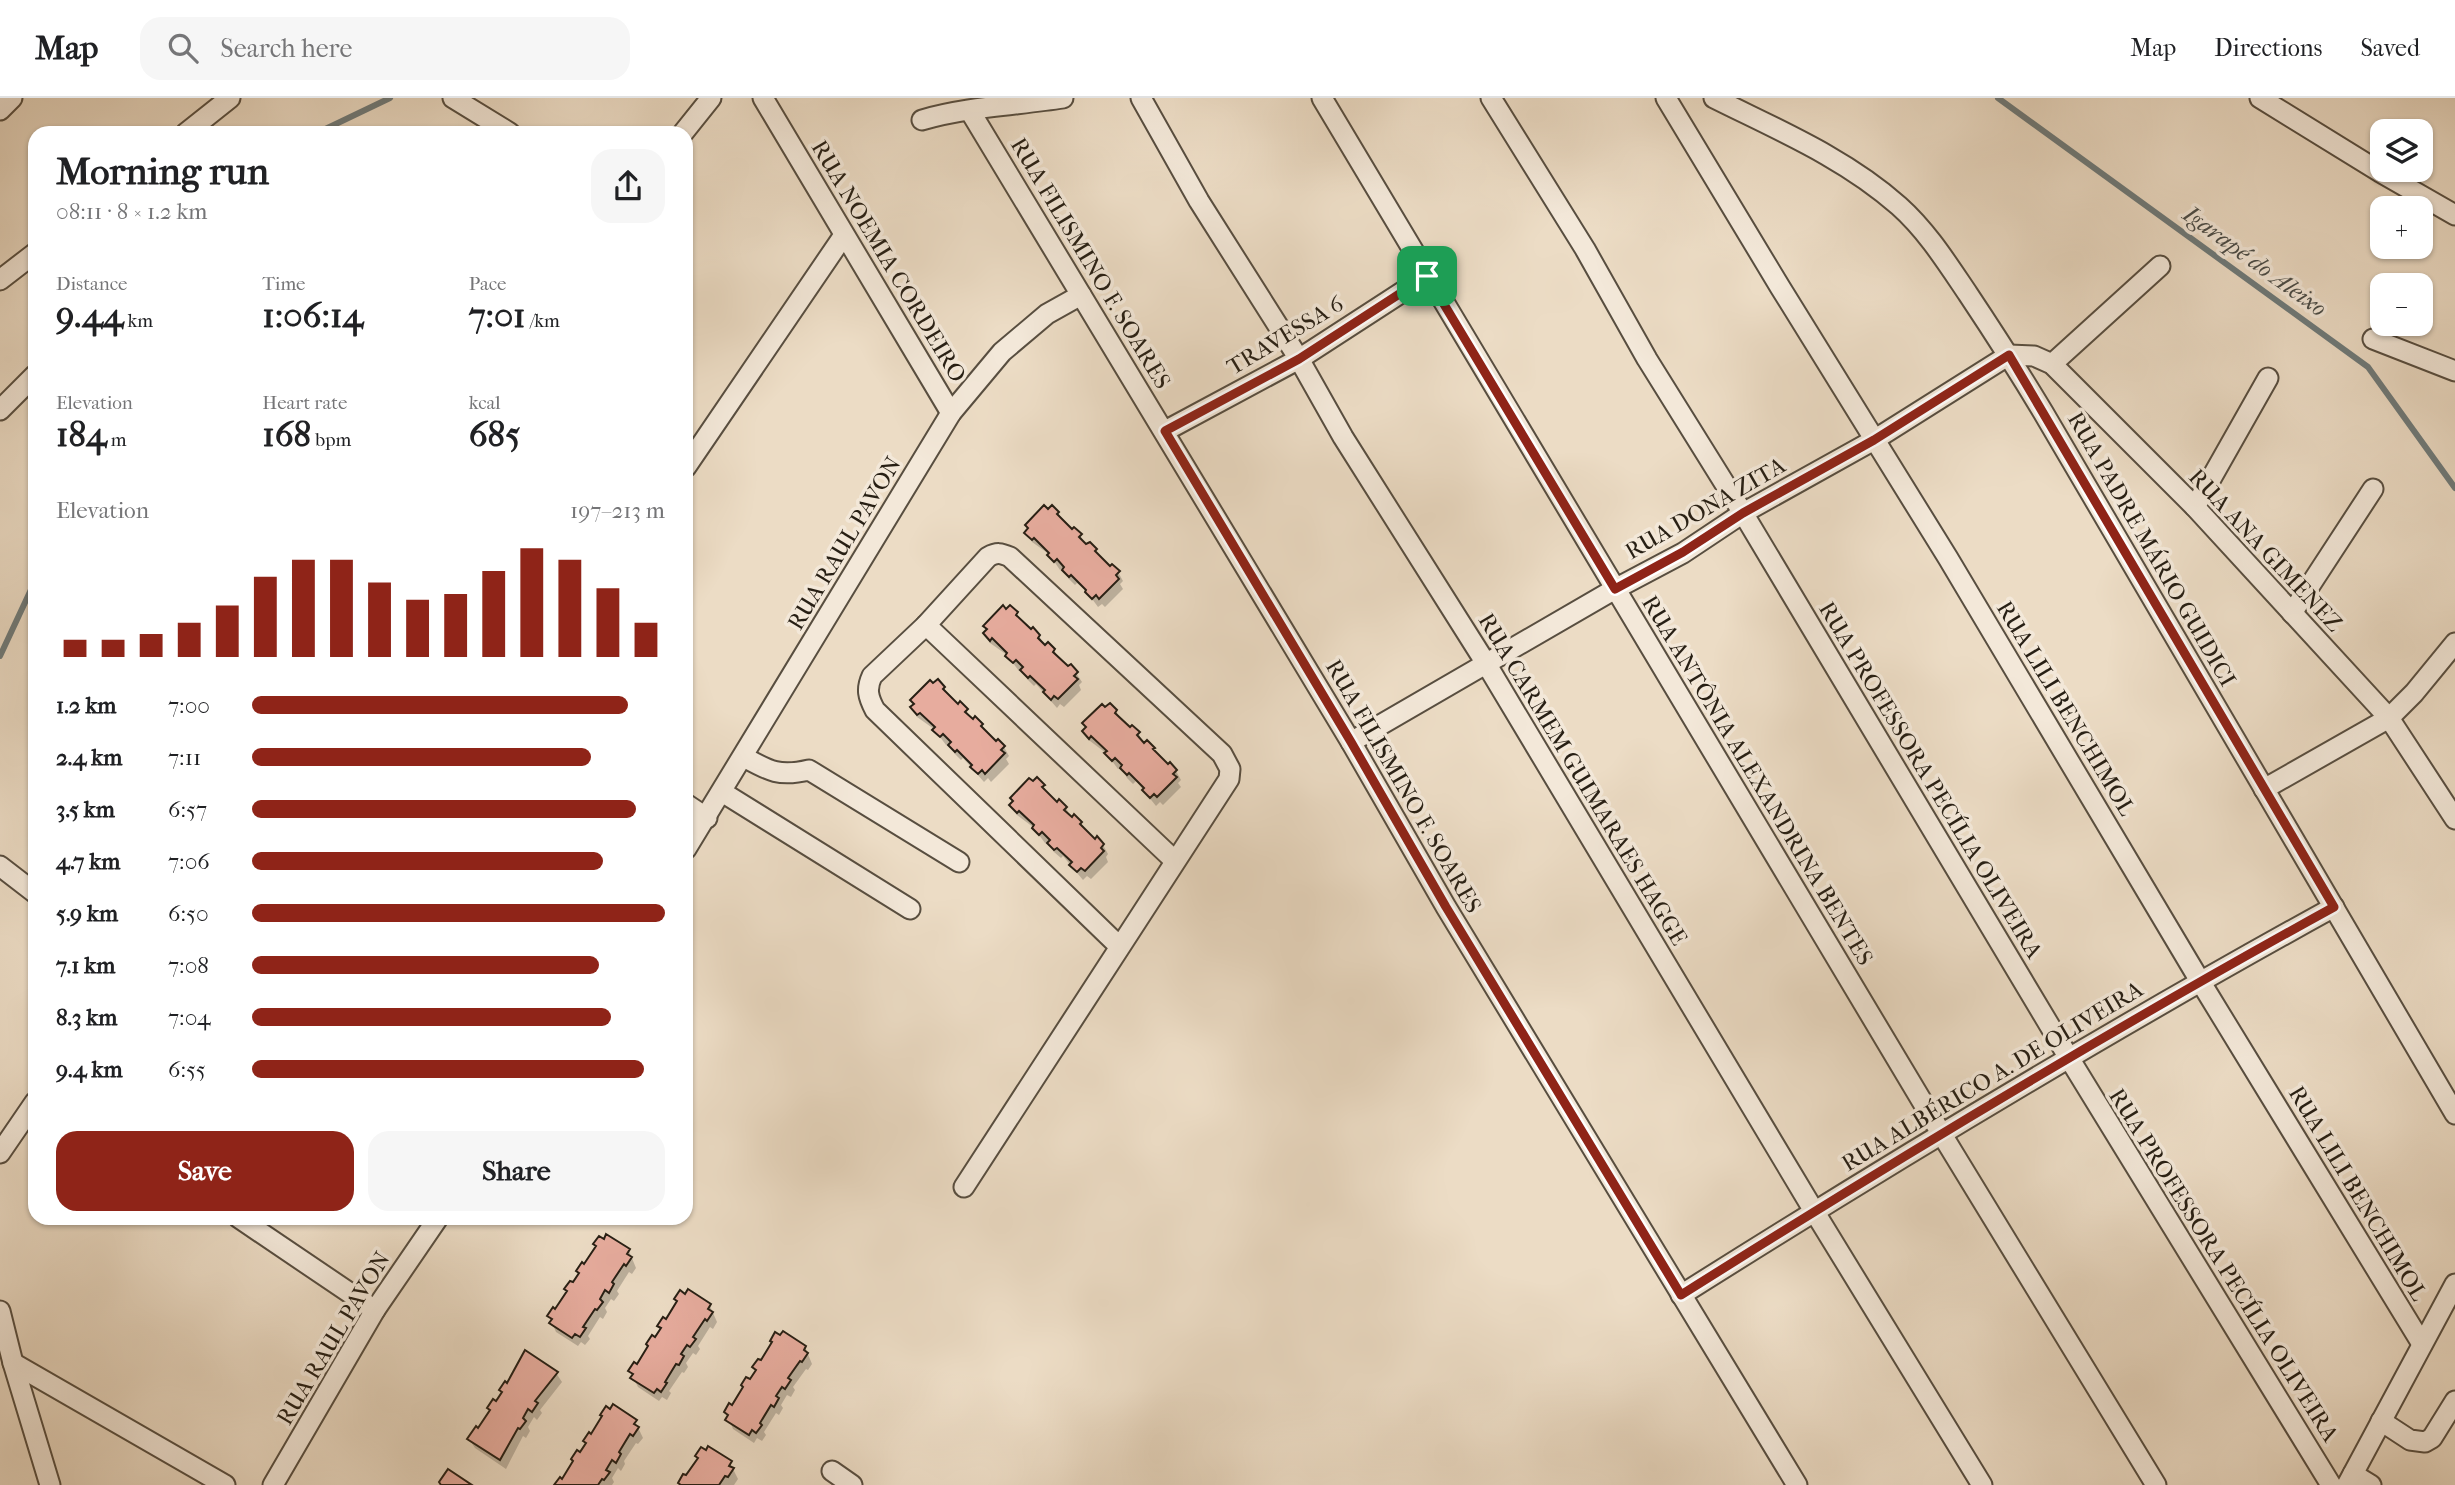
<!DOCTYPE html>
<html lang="en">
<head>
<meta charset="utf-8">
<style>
  body { margin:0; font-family:"IM FELL French Canon",serif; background:#f6f6f6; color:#202124; height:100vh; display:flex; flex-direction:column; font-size:26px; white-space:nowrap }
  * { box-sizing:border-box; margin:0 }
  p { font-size:23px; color:#757577 }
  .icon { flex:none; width:38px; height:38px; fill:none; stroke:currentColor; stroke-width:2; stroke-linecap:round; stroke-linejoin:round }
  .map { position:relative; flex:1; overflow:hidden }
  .panel { position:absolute; left:28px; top:28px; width:665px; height:1099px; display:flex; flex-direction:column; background:#fff; border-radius:21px; box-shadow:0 2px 5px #0004 }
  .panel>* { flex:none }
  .controls { position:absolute; left:2370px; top:21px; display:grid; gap:14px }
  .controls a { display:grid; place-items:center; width:63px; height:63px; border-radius:14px; background:#fff; box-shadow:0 2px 5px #0004; font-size:35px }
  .pin { position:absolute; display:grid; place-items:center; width:60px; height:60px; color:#fff; margin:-30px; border-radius:14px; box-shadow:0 4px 10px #0006 }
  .round { display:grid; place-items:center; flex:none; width:74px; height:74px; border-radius:21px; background:#f6f6f6 }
  .overview { display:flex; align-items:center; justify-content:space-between; height:119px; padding:0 28px }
  h1 { font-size:38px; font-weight:800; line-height:52px }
  .stats { display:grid; grid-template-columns:repeat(3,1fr); gap:10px; height:119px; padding:7px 28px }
  .stats div { display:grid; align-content:center }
  .stats b { font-size:35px; font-weight:800 }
  .stats small { font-size:19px; font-weight:400 }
  .stats p { font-size:19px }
  .chart { height:196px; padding:14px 28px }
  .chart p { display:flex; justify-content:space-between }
  .chart svg { width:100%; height:126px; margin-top:7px; stroke:#8f2418; stroke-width:6 }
  .action { display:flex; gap:14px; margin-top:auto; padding:14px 28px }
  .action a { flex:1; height:80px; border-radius:21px; background:#8f2418; color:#fff; font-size:28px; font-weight:800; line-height:80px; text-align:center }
  .action a+a { background:#f6f6f6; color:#202124 }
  ul { padding:0 28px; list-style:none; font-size:23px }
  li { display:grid; grid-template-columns:112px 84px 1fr; align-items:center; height:52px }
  li i { height:18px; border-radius:9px; background:#8f2418 }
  header { display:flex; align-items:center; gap:42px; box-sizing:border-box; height:98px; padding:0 35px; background:#fff; border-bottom:2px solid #e0e0e0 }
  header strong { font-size:33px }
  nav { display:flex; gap:38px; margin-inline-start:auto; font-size:24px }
  .search { width:490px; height:63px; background:#f6f6f6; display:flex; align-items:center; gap:18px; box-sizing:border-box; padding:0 24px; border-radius:21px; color:#757577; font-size:26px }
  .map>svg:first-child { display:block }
  .shadow { fill:#0003 }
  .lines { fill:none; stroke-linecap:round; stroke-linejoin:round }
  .stream { stroke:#6f7b7b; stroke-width:6 }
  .building { fill:#e7ac9e; stroke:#271f14; stroke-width:2 }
  .minor-casing { stroke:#584e40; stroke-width:23 }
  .minor { stroke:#f3e8d9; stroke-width:19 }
  .route-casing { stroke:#fff; stroke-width:14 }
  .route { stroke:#8f2418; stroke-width:9 }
  .labels { text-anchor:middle; stroke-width:7; stroke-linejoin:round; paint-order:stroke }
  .street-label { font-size:23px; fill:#271f14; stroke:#f3e8d9 }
  .water-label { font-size:24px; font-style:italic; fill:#4b4d48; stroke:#f3e8d9 }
</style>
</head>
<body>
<header>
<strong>Map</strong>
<div class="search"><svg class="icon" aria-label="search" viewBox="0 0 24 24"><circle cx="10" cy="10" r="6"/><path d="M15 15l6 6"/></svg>Search here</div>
<nav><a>Map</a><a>Directions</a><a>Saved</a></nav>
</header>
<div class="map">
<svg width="2455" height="1387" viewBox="0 0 2455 1387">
  <rect width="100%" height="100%" fill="#ecdcc5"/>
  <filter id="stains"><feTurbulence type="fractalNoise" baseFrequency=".00286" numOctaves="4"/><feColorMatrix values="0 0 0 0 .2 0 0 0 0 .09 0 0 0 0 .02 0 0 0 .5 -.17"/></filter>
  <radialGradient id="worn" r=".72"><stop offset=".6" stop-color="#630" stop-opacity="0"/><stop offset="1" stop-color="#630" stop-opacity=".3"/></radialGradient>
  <g class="shadow">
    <polygon points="1048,413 1058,415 1064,425 1080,437 1087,449 1095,452 1101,461 1118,474 1123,483 1120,486 1123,491 1105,509 1102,506 1098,509 1087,494 1077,485 1075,487 1069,481 1063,470 1060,472 1049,456 1032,444 1027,435"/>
    <polygon points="1016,516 1022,525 1039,538 1046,549 1054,552 1060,563 1076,575 1082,584 1079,587 1081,592 1064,609 1060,606 1057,610 1036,586 1034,588 1028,582 1021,571 1019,573 1007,557 990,545 985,535 988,533 985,528"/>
    <polygon points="944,590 949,600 966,612 973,623 982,627 987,637 1004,649 1009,658 1006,661 1009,666 991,684 988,680 984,684 963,660 961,662 955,656 949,645 946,647 934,631 917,619 912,610"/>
    <polygon points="1116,613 1122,624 1138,635 1145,647 1153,651 1159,660 1176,673 1181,682 1178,685 1181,689 1163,707 1160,704 1156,708 1136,683 1133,686 1127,680 1121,668 1118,671 1106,655 1090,643 1084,633"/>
    <polygon points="1043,688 1049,698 1057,706 1066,710 1072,721 1081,725 1086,734 1103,747 1108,756 1106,759 1108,764 1091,781 1087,778 1083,782 1063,758 1061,760 1054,754 1048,743 1045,745 1033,729 1017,717 1012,708"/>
    <polygon points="629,1153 636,1170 632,1176 629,1174 617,1193 619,1196 614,1203 611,1201 605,1210 607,1214 603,1221 600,1219 588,1238 590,1241 585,1247 581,1244 578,1248 556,1234 549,1218 556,1213 574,1187"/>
    <polygon points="710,1208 717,1224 713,1231 710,1229 698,1248 700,1251 696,1257 693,1255 686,1265 688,1269 684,1275 682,1274 669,1293 671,1295 667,1302 662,1299 659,1303 638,1289 630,1273 637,1268 652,1240 655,1242 662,1232 659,1228 666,1223"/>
    <polygon points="805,1249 812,1266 808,1272 806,1271 793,1289 795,1292 791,1299 787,1297 781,1307 783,1310 779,1317 776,1315 764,1334 766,1337 762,1343 757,1340 754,1345 733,1331 726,1314 732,1309 757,1273 754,1269"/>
    <polygon points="556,1275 562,1284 540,1312 542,1315 537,1322 534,1319 528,1329 530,1333 526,1340 523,1338 506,1371 475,1350 469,1341 479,1332 497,1306 503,1296 501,1292"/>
    <polygon points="635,1323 643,1340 638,1346 636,1345 624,1363 625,1366 621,1373 618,1370 612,1380 614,1384 612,1387 556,1387 563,1383 581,1357 587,1347 585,1343"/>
    <polygon points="730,1365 738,1381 734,1387 681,1387"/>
  </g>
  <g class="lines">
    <g class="stream">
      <polyline points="1998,0 2368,269 2455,390"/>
      <polyline points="317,35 390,0"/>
      <polyline points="0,558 35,483"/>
    </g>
  </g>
  <g class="building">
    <polygon points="1044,407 1048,411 1052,407 1059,414 1057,416 1072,431 1074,429 1082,436 1079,439 1086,446 1090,444 1097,451 1095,453 1110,468 1112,466 1120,473 1116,477 1119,481 1099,501 1096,497 1092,501 1085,494 1086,492 1071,477 1069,479 1062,472 1064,469 1057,461 1054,464 1047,457 1049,455 1034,440 1032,442 1024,435 1028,430 1025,427"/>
    <polygon points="1003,507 1006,511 1010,507 1018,514 1016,517 1031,531 1033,529 1040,537 1038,540 1045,547 1048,544 1055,551 1053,554 1068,568 1071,566 1078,574 1074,578 1078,581 1058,601 1054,598 1051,602 1043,594 1045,592 1030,578 1028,580 1020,572 1023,569 1016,562 1013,565 1005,558 1007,555 992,540 990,543 983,535 987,531 983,528"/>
    <polygon points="938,581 945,589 943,591 958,606 960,603 968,611 965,614 973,621 975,618 983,626 981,628 996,643 998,641 1005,648 1001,652 1005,655 985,676 982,672 978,676 970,669 972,667 957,652 955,654 948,647 951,644 943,636 940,639 932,632 935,629 920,615 917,617 910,609 914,606 910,602 930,582 933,585"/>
    <polygon points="1110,605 1117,612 1115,615 1130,629 1132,627 1140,634 1137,637 1144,645 1147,642 1155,650 1153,651 1168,666 1170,664 1177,672 1173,676 1177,679 1157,699 1154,696 1150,700 1142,692 1144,690 1129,675 1127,677 1120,670 1122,667 1115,660 1112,663 1104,655 1107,653 1091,638 1089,641 1082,633 1086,629 1082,625 1102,606 1105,609"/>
    <polygon points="1037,679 1045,687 1042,689 1057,704 1059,701 1067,709 1064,712 1072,719 1074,716 1082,724 1080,726 1095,741 1097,738 1104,746 1101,750 1104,753 1085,773 1081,770 1077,774 1069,767 1072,764 1057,750 1054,752 1047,745 1050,742 1042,734 1039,737 1032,730 1034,727 1019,713 1017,715 1009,707 1013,703 1010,700 1029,680 1033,683"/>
    <polygon points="606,1136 630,1151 627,1156 632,1159 626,1168 624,1166 612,1184 614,1186 609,1195 605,1192 600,1201 603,1204 597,1212 595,1211 583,1229 586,1230 580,1239 575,1236 572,1240 549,1225 552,1221 547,1218 553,1209 555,1211 567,1193 564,1191 570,1183 573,1184 579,1175 576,1173 582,1164 584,1166 596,1148 593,1146 599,1138 604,1141"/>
    <polygon points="688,1191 711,1206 708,1211 713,1214 707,1223 705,1221 693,1239 696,1241 690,1249 687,1247 681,1256 684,1258 679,1267 676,1266 665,1284 667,1285 661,1294 657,1291 654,1295 630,1280 633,1276 628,1273 634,1264 637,1266 648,1248 646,1246 652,1237 655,1239 661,1230 657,1228 663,1219 666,1221 677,1203 674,1201 680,1192 685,1196"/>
    <polygon points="783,1233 806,1248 804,1252 808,1255 802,1264 800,1263 788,1280 791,1282 785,1291 782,1289 776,1298 779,1300 774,1309 771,1307 760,1325 762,1327 756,1335 752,1332 749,1337 725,1322 728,1317 724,1314 729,1305 732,1307 743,1289 741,1287 746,1279 750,1281 756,1272 752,1269 758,1261 761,1262 772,1244 770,1243 775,1234 780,1237"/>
    <polygon points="525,1252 558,1274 535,1303 538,1305 532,1314 528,1311 523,1320 526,1323 520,1331 518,1330 500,1362 467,1341 476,1328 478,1330 490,1312 487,1310 493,1301 496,1303 502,1294 499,1292 505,1283 507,1285"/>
    <polygon points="613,1306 637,1322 634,1326 639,1329 633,1338 630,1336 619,1354 621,1356 616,1365 612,1362 606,1372 610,1374 604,1382 602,1381 598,1387 554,1387 560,1379 562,1381 573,1363 571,1361 577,1352 580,1354 586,1345 583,1343 589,1334 591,1336 602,1318 600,1317 606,1308 610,1311"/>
    <polygon points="708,1348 732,1363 729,1368 734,1370 728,1379 725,1378 719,1387 681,1387 678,1385 683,1376 686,1377 698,1360 695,1358 701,1349 706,1352"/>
    <polygon points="448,1371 472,1387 441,1387 439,1384"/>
  </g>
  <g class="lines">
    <g class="minor-casing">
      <g id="minor">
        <polyline points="453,0 510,35"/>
        <polyline points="763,0 951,315"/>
        <polyline points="1141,0 1199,103 1299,261 1343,339 1487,567 1814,1113 1982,1387"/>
        <polyline points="1322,0 1941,1035 2156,1387"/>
        <polyline points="1491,0 1585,151 1647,261 1743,415 2069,960 2331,1387"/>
        <polyline points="1666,0 1780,189 1948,460 2200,883 2422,1246"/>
        <path d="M 1714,0 C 1778,32 1845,60 1899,108 C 1927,133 1947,165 1968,196 C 1994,235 2019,274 2043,314 L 2455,1016"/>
        <polyline points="2260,0 2380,74 2455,117"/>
        <polyline points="0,12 12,0"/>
        <polyline points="970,13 1351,644 1446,809 1797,1387"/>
        <path d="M 922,22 C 966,9 1017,7 1063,0"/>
        <polyline points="186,35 230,0"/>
        <polyline points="683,35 711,0"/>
        <polyline points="0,182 35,155"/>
        <polyline points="2373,241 2455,273"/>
        <polyline points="2009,257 2034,258 2052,266 2195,409 2389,620 2455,721"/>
        <polyline points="2052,266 2160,168"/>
        <polyline points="0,312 35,277"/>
        <polyline points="1165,333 1299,261 1427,178"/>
        <polyline points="686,369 844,137"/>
        <polyline points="2195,409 2268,280"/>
        <polyline points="2292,515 2373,391"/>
        <polyline points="926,527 1175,763"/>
        <polyline points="1351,644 1615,491 1683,455 1743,415 1874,342 2009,257"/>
        <path d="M 744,659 C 769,673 779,679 809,672 L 959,764"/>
        <polyline points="2264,691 2389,620 2414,595 2455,545"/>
        <polyline points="722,694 910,811"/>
        <polyline points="686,706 707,720"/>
        <polyline points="686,751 951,315 1002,254 1047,216 1081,197"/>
        <polyline points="0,768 35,795"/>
        <polyline points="0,1055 35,1004"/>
        <path d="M 964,1089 L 1120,849 L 875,612 C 868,599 866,591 872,578 L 926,527 L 988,459 C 997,454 1001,455 1010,459 L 1222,656 L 1230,671 L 1229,681 L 1120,849"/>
        <polyline points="239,1120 375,1212"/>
        <path d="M 1681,1197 C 1895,1062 2112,931 2334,809"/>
        <polyline points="0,1213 13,1265 50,1387"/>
        <polyline points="13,1265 225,1387"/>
        <polyline points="2381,1323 2410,1342 2425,1344 2432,1340 2455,1303"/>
        <polyline points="832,1373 852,1387"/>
        <polyline points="2353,1376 2371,1387"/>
        <polyline points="273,1387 375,1212 438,1120"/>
        <polyline points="2347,1387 2455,1186"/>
      </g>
    </g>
    <use href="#minor" class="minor"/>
  </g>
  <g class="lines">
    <g class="route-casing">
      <path id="route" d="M 1427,178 L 1615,491 L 1683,454 L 1743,415 L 1874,342 L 2009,257 L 2334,809 C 2112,931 1895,1062 1681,1197 L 1446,809 L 1351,644 L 1165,333 L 1299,261 Z"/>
    </g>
    <use href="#route" class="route"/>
  </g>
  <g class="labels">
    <g class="street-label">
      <text transform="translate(889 163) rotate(59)" y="8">RUA NOEMIA CORDEIRO</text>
      <text transform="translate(1091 165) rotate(59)" y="8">RUA FILISMINO F. SOARES</text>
      <text transform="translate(1285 237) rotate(-31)" y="8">TRAVESSA 6</text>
      <text transform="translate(1705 410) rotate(-30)" y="8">RUA DONA ZITA</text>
      <text transform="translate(844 445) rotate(-59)" y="8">RUA RAUL PAVON</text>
      <text transform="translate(2152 451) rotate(60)" y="8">RUA PADRE MÁRIO GUIDICI</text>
      <text transform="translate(2266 452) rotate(47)" y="8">RUA ANA GIMENEZ</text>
      <text transform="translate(2066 610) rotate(59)" y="8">RUA LILI BENCHIMOL</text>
      <text transform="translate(1583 681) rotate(59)" y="8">RUA CARMEM GUIMARAES HAGGE</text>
      <text transform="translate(1758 682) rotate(59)" y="8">RUA ANTÔNIA ALEXANDRINA BENTES</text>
      <text transform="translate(1931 682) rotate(59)" y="8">RUA PROFESSORA PECÍLIA OLIVEIRA</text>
      <text transform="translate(1404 688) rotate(60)" y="8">RUA FILISMINO F. SOARES</text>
      <text transform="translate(1992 978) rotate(-31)" y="8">RUA ALBÉRICO A. DE OLIVEIRA</text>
      <text transform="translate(2358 1095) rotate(59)" y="8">RUA LILI BENCHIMOL</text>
      <text transform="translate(2224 1167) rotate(58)" y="8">RUA PROFESSORA PECÍLIA OLIVEIRA</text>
      <text transform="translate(333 1240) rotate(-59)" y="8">RUA RAUL PAVON</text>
    </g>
    <g class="water-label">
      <text transform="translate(2255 163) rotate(36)" y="8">Igarapé do Aleixo</text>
    </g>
  </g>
  <rect width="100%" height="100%" filter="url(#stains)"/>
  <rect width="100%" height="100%" fill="url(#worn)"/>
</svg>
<div class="controls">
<a><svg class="icon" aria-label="layers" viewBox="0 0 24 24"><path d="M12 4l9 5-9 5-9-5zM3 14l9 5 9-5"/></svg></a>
<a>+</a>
<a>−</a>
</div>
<div class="pin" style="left:1427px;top:178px;background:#1e9e55"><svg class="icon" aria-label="arrive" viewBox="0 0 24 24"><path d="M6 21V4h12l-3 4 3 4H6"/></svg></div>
<section class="panel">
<div class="overview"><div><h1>Morning run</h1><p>08:11 · 8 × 1.2 km</p></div><a class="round"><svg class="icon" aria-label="share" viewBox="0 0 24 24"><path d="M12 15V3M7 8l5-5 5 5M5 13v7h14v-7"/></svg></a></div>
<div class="stats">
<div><p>Distance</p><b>9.44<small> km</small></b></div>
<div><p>Time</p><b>1:06:14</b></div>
<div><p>Pace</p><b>7:01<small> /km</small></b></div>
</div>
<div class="stats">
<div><p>Elevation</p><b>184<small> m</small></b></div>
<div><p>Heart rate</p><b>168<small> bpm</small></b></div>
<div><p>kcal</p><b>685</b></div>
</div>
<div class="chart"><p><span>Elevation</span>197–213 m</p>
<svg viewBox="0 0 160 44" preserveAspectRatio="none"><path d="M5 44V38M15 44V38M25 44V36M35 44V32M45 44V26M55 44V16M65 44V10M75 44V10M85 44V18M95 44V24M105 44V22M115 44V14M125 44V6M135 44V10M145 44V20M155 44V32"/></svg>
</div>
<ul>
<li><b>1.2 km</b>7:00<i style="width:91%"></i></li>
<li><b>2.4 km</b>7:11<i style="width:82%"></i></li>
<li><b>3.5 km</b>6:57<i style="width:93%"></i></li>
<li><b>4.7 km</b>7:06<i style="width:85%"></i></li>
<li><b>5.9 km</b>6:50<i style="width:100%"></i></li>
<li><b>7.1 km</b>7:08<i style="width:84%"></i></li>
<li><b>8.3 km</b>7:04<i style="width:87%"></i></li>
<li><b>9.4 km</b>6:55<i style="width:95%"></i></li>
</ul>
<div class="action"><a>Save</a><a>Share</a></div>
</section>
</div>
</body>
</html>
